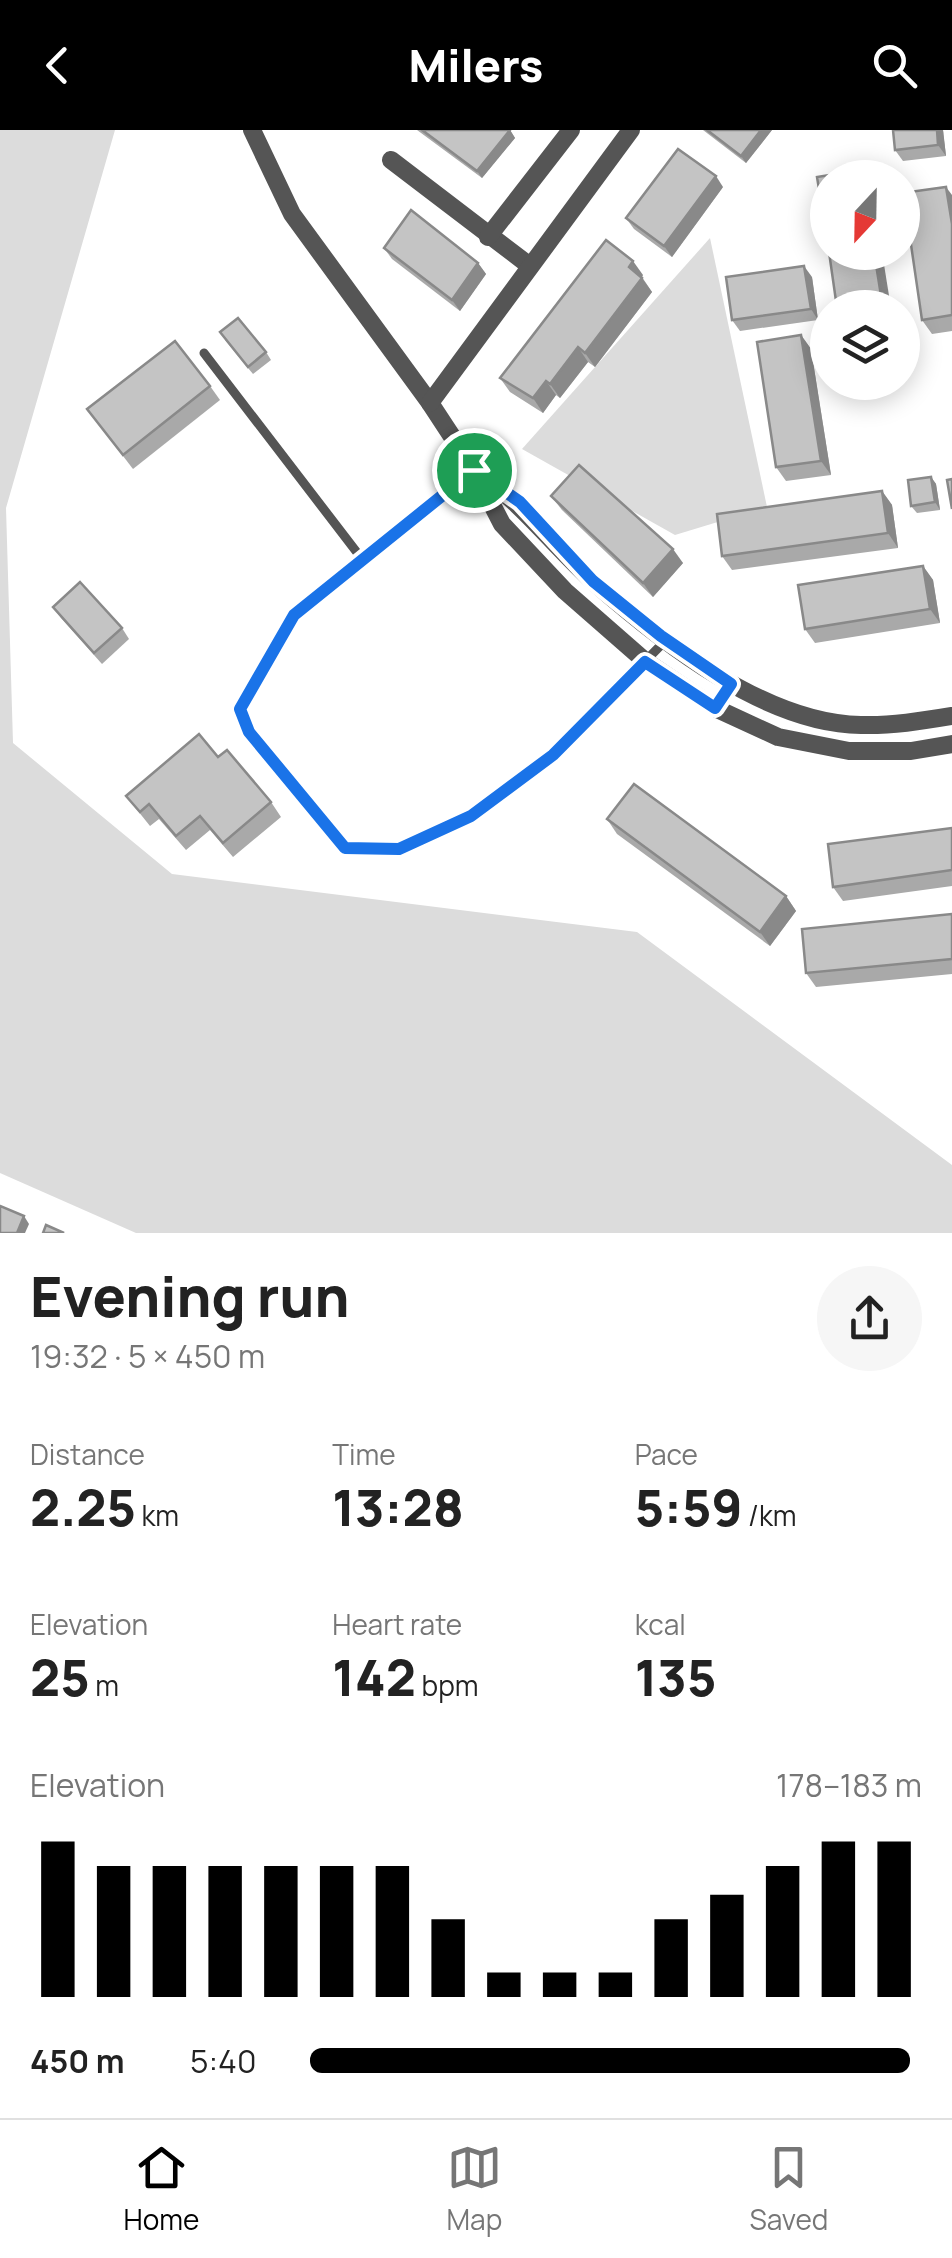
<!DOCTYPE html>
<html lang="en">
<head>
<meta charset="utf-8">
<style>
  body { margin:0; font-family:Manrope,sans-serif; background:#f6f6f6; color:#222; height:100vh; display:flex; flex-direction:column; font-size:38px; white-space:nowrap }
  * { box-sizing:border-box; margin:0 }
  p { font-size:32px; color:#767676 }
  .icon { flex:none; width:55px; height:55px; fill:none; stroke:currentColor; stroke-width:2; stroke-linecap:round; stroke-linejoin:round }
  .map { position:relative; height:1103px; overflow:hidden }
  .sheet { display:flex; flex-direction:column; background:#fff; flex:1 }
  .sheet>* { flex:none }
  .needle { width:65px; rotate:202deg }
  .controls { position:absolute; left:810px; top:30px; display:grid; gap:20px }
  .controls a { display:grid; place-items:center; width:110px; height:110px; border-radius:50%; background:#fff; box-shadow:0 5px 25px #0003; font-size:50px }
  .pin { position:absolute; display:grid; place-items:center; width:85px; height:85px; color:#fff; margin:-42px; border:5px solid #fff; border-radius:50%; box-shadow:0 2px 10px #0007 }
  .round { display:grid; place-items:center; flex:none; width:105px; height:105px; border-radius:52px; background:#f6f6f6 }
  .summary { display:flex; align-items:center; justify-content:space-between; height:170px; padding:0 30px }
  h1 { font-size:55px; font-weight:800; line-height:75px }
  .metrics { display:grid; grid-template-columns:repeat(3,1fr); gap:15px; height:170px; padding:10px 30px }
  .metrics div { display:grid; align-content:center }
  .metrics b { font-size:50px; font-weight:800 }
  .metrics small { font-size:28px; font-weight:400 }
  .metrics p { font-size:28px }
  .chart { height:280px; padding:20px 30px }
  .chart p { display:flex; justify-content:space-between }
  .chart svg { width:100%; height:180px; margin-top:10px; stroke:#000; stroke-width:6 }
  ul { padding:0 30px; list-style:none; font-size:32px }
  li { display:grid; grid-template-columns:160px 120px 1fr; align-items:center; height:75px }
  li i { height:25px; border-radius:12px; background:#000 }
  header { display:flex; justify-content:space-between; align-items:center; height:130px; padding:0 30px; background:#000; color:#fff; font-size:45px; font-weight:800 }
  .menu { display:flex; justify-content:space-around; align-items:center; height:140px; border-top:2px solid #e0e0e0; background:#fff; font-size:28px; color:#767676 }
  .menu a { display:grid; justify-items:center; gap:5px }
  .menu .on { color:#000 }
  .map>svg:first-child { display:block }
  .green { fill:#dcdcdc }
  .lines { fill:none; stroke-linecap:round; stroke-linejoin:round }
  .service { stroke:#555; stroke-width:9 }
  .minor { stroke:#555; stroke-width:18 }
  .wall { fill:#a9a9a9 }
  .shaded-wall { fill:#898989 }
  .building { fill:#c4c4c4; stroke:#898989; stroke-width:2.5 }
  .route-casing { stroke:#fff; stroke-width:20 }
  .route { stroke:#1a73e8; stroke-width:12 }
</style>
</head>
<body>
<header><svg class="icon" aria-label="back" viewBox="0 0 24 24"><path d="M15 5l-7 7 7 7"/></svg>Milers<svg class="icon" aria-label="search" viewBox="0 0 24 24"><circle cx="10" cy="10" r="6"/><path d="M15 15l6 6"/></svg></header>
<div class="map">
<svg width="952" height="1103" viewBox="0 0 952 1103">
  <rect width="100%" height="100%" fill="#fff"/>
  <g class="green">
    <polygon points="0,0 115,0 6,378 13,613 172,744 637,802 952,1035 952,1103 136,1103 0,1043"/>
    <polygon points="710,108 767,377 675,405 522,319"/>
  </g>
  <g class="lines">
    <g class="service">
      <polyline points="204,223 362,429"/>
      <polyline points="474,340 294,485 240,579 249,601 345,718 399,719 471,686 553,625 666,510"/>
      <polyline points="715,578 731,554"/>
    </g>
    <g class="minor">
      <polyline points="252,0 292,84 430,273 474,340 502,394 565,461 645,531 715,578 778,607 849,621 911,621 952,614"/>
      <polyline points="391,30 530,136"/>
      <polyline points="488,107 571,0"/>
      <polyline points="430,273 631,0"/>
      <path d="M 479,343 C 525,376 554,416 595,453 C 663,513 767,594 861,595 C 891,596 922,591 952,586"/>
    </g>
  </g>
  <g class="wall">
    <polygon points="417,0 510,0 515,8 482,48"/>
    <polygon points="703,0 772,0 746,33"/>
    <polygon points="943,0 946,26 903,31 895,20"/>
    <polygon points="723,57 672,127 634,99 626,88"/>
    <polygon points="952,65 952,201 932,204 922,190 910,103 904,94"/>
    <polygon points="384,118 478,133 486,144 460,181 392,129"/>
    <polygon points="643,145 642,147 652,162 595,237 588,232 560,268 556,265 543,283 510,262 500,248"/>
    <polygon points="812,147 818,190 740,201 732,190"/>
    <polygon points="801,205 811,219 831,345 786,351 776,337"/>
    <polygon points="225,210 266,222 271,230 253,244"/>
    <polygon points="210,256 220,270 133,339 87,279"/>
    <polygon points="931,347 936,354 940,380 917,383 911,376"/>
    <polygon points="882,361 892,375 898,418 732,440 722,426"/>
    <polygon points="551,366 683,433 653,467 562,380"/>
    <polygon points="923,436 933,450 940,493 815,513 805,499"/>
    <polygon points="53,477 122,498 129,509 102,534 61,488"/>
    <polygon points="218,627 271,672 281,687 233,727 210,700 186,720 159,689 150,696 126,666"/>
    <polygon points="607,689 786,766 796,781 770,816 617,704"/>
    <polygon points="952,698 952,756 843,771 833,757"/>
    <polygon points="952,784 952,844 816,857 806,843"/>
  </g>
  <g class="shaded-wall">
    <polygon points="510,0 515,8 482,48 477,41"/>
    <polygon points="761,0 772,0 746,33 741,26"/>
    <polygon points="937,0 943,0 946,26 938,15"/>
    <polygon points="716,46 723,57 672,127 664,116"/>
    <polygon points="946,57 952,65 952,94"/>
    <polygon points="874,122 882,122 891,178 883,178"/>
    <polygon points="633,131 643,145 639,152 629,137"/>
    <polygon points="478,133 486,144 460,181 452,170"/>
    <polygon points="804,136 812,147 818,190 811,179"/>
    <polygon points="642,148 652,162 595,237 585,223"/>
    <polygon points="801,205 811,219 831,345 821,331"/>
    <polygon points="578,217 588,232 560,268 550,254"/>
    <polygon points="546,251 556,265 543,283 533,268"/>
    <polygon points="931,347 936,354 940,380 935,372"/>
    <polygon points="882,361 892,375 898,418 888,403"/>
    <polygon points="673,419 683,433 653,467 643,453"/>
    <polygon points="923,436 933,450 940,493 930,479"/>
    <polygon points="786,766 796,781 770,816 760,802"/>
    <polygon points="24,1086 29,1094 25,1103 17,1103"/>
  </g>
  <g class="building">
    <polygon points="422,0 510,0 477,41"/>
    <polygon points="707,0 761,0 741,26"/>
    <polygon points="893,0 937,0 938,15 895,20"/>
    <polygon points="678,19 716,46 664,116 626,88"/>
    <polygon points="861,40 862,48 828,48 828,114 817,47"/>
    <polygon points="946,57 952,94 952,185 922,190 908,94 904,94 902,63"/>
    <polygon points="411,80 478,133 452,170 384,118"/>
    <polygon points="606,110 633,131 629,137 642,148 585,223 578,217 550,254 546,251 533,268 500,248"/>
    <polygon points="829,122 874,122 883,178 837,178"/>
    <polygon points="804,136 811,179 732,190 726,147"/>
    <polygon points="238,188 266,222 248,237 220,202"/>
    <polygon points="801,205 821,331 776,337 757,212"/>
    <polygon points="175,211 210,256 123,325 87,279"/>
    <polygon points="579,335 673,419 643,453 551,366"/>
    <polygon points="931,347 935,372 911,376 908,350"/>
    <polygon points="952,349 952,379 947,350"/>
    <polygon points="882,361 888,403 722,426 717,384"/>
    <polygon points="923,436 930,479 805,499 798,455"/>
    <polygon points="80,452 122,498 94,523 53,477"/>
    <polygon points="199,604 218,627 227,620 271,672 223,713 200,686 176,706 149,674 140,682 126,666"/>
    <polygon points="634,654 786,766 760,802 607,689"/>
    <polygon points="952,698 952,740 833,757 828,714"/>
    <polygon points="952,784 952,829 806,843 802,799"/>
    <polygon points="0,1076 24,1086 17,1103 0,1103"/>
    <polygon points="46,1095 64,1103 43,1103"/>
  </g>
  <g class="lines">
    <g class="route-casing">
      <polygon id="route" points="474,340 520,372 593,451 661,506 731,554 715,578 645,532 553,625 471,686 399,719 345,718 249,602 240,579 294,485"/>
    </g>
    <use href="#route" class="route"/>
  </g>
</svg>
<div class="controls">
<a><svg class="needle" viewBox="-14 -14 28 28"><path d="M0-13l5 13h-10z" fill="#e53935"/><path d="M0 13l5-13h-10z" fill="#767676"/></svg></a>
<a><svg class="icon" aria-label="layers" viewBox="0 0 24 24"><path d="M12 4l9 5-9 5-9-5zM3 14l9 5 9-5"/></svg></a>
</div>
<div class="pin" style="left:474px;top:340px;background:#1e9e55"><svg class="icon" aria-label="arrive" viewBox="0 0 24 24"><path d="M6 21V4h12l-3 4 3 4H6"/></svg></div>
</div>
<section class="sheet">
<div class="summary"><div><h1>Evening run</h1><p>19:32 · 5 × 450 m</p></div><a class="round"><svg class="icon" aria-label="share" viewBox="0 0 24 24"><path d="M12 15V3M7 8l5-5 5 5M5 13v7h14v-7"/></svg></a></div>
<div class="metrics">
<div><p>Distance</p><b>2.25<small> km</small></b></div>
<div><p>Time</p><b>13:28</b></div>
<div><p>Pace</p><b>5:59<small> /km</small></b></div>
</div>
<div class="metrics">
<div><p>Elevation</p><b>25<small> m</small></b></div>
<div><p>Heart rate</p><b>142<small> bpm</small></b></div>
<div><p>kcal</p><b>135</b></div>
</div>
<div class="chart"><p><span>Elevation</span>178–183 m</p>
<svg viewBox="0 0 160 44" preserveAspectRatio="none"><path d="M5 44V6M15 44V12M25 44V12M35 44V12M45 44V12M55 44V12M65 44V12M75 44V25M85 44V38M95 44V38M105 44V38M115 44V25M125 44V19M135 44V12M145 44V6M155 44V6"/></svg>
</div>
<ul>
<li><b>450 m</b>5:40<i style="width:98%"></i></li>
</ul>
</section>
<nav class="menu">
<a class="on"><svg class="icon" aria-label="home" viewBox="0 0 24 24"><path d="M3 11l9-7 9 7M6 9v11h12V9"/></svg>Home</a>
<a><svg class="icon" aria-label="map" viewBox="0 0 24 24"><path d="M3 6l6-2 6 2 6-2v14l-6 2-6-2-6 2zM9 4v14M15 6v14"/></svg>Map</a>
<a><svg class="icon" aria-label="saved" viewBox="0 0 24 24"><path d="M7 4h10v16l-5-4-5 4z"/></svg>Saved</a>
</nav>
</body>
</html>
